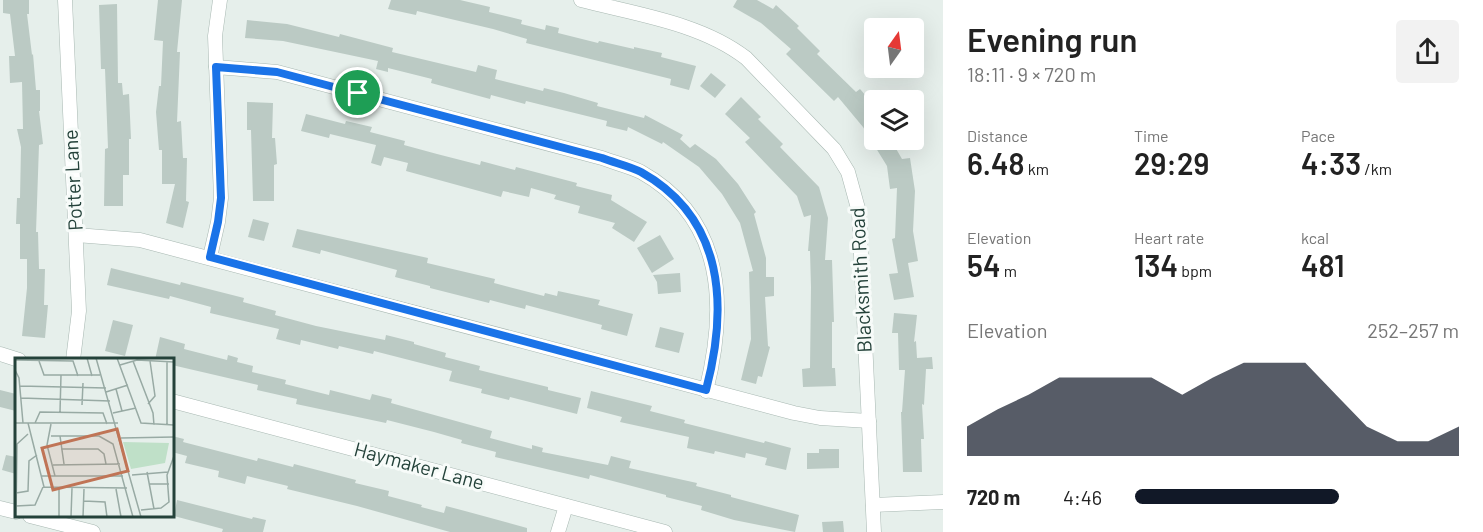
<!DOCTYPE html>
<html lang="en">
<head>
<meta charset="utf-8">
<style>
  body { margin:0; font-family:Barlow,sans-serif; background:#f2f2f2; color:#222; height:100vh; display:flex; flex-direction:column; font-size:22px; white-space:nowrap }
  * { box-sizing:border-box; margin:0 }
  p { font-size:20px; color:#767676 }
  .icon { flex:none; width:33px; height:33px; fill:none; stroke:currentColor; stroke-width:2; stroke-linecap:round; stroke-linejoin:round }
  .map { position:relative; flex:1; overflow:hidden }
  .details { display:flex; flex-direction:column; background:#fff; width:540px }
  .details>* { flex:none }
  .needle { width:39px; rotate:14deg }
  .buttons { position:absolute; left:864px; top:18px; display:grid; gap:12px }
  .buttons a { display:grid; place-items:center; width:60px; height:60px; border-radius:6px; background:#fff; box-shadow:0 6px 24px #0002; font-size:30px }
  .pin { position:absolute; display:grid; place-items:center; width:51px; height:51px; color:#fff; margin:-26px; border:3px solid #fff; border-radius:50%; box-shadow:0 2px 6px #0007 }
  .round { display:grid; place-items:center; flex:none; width:63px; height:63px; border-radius:6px; background:#f2f2f2 }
  .headline { display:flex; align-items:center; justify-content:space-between; height:102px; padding:0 24px }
  h1 { font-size:33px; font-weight:600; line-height:45px }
  .metrics { display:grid; grid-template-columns:repeat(3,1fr); gap:9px; height:102px; padding:6px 24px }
  .metrics div { display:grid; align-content:center }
  .metrics b { font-size:30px; font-weight:600 }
  .metrics small { font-size:16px; font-weight:400 }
  .metrics p { font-size:16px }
  .chart { height:168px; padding:12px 24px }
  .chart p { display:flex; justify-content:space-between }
  .chart svg { width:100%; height:108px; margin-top:6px; fill:#111827; opacity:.7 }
  ul { padding:0 24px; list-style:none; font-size:20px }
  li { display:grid; grid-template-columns:96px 72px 1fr; align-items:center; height:45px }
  li i { height:15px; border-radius:8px; background:#111827 }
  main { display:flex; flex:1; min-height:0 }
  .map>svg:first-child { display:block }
  .building { fill:#bbcac4 }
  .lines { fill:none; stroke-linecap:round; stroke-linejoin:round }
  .street-casing { stroke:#a8b8b2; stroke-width:15 }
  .street { stroke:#fff; stroke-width:14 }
  .route-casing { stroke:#fff; stroke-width:12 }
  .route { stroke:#1a73e8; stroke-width:8 }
  .labels { text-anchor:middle; stroke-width:6; stroke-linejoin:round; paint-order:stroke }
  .street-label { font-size:20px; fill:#24423a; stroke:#f7fbf9 }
  .inset-road { fill:none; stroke:#98aaa4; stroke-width:1.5 }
  .view { fill:#c07456; fill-opacity:0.15; stroke:#c07456; stroke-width:3 }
  .inset-edge { fill:none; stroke:#24423a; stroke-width:3 }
</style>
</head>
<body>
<main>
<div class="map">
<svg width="943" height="532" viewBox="0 0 943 532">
  <rect width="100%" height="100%" fill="#e6efeb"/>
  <g class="building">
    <polygon points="3,0 29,0 29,14 27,14 32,55 33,54 36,90 40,90 40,111 39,111 43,144 39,145 36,232 38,232 39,269 45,269 44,305 48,305 45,338 22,336 27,288 27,259 20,259 20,224 16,224 17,198 20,198 21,147 17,129 23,129 22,82 10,83 9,56 15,56 10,14 3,13"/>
    <polygon points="158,0 182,0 177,52 180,52 177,122 181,121 183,158 187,158 186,201 189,202 183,228 166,223 175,184 162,184 162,150 159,150 156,112 159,86 161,86 163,41 154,40"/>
    <polygon points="391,0 460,0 490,7 489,12 522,20 521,24 545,30 546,25 559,28 558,33 598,43 599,41 634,49 634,47 662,53 661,57 696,66 689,90 670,85 671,79 526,43 527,39 493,29 417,11 416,15 388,9"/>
    <polygon points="737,0 757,0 773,9 776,5 799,26 797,28 820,51 817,54 856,92 860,89 874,105 874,140 891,140 902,159 910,158 915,191 913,231 918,261 908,263 914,297 894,300 889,274 898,273 892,239 895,238 897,188 890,189 887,166 863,127 838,97 834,101 786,54 791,49 761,23 733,7"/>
    <polygon points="117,4 118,83 122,83 123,95 129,94 131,139 129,139 129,175 123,175 123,206 104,206 105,149 108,148 105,69 101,69 99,5"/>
    <polygon points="247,20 287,24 339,37 340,34 393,48 392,52 476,72 478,65 497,70 495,79 543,91 544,88 564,93 598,103 597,106 644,118 645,115 683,135 680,139 690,148 695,144 716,159 738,184 756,212 754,214 766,258 766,277 774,277 774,296 765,297 768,346 770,347 762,377 758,376 756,384 741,380 751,339 749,272 753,271 740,223 722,194 699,167 663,142 662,144 628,127 627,131 606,126 607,121 526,101 525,104 491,95 490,99 431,83 432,79 388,68 388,72 376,69 378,61 283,41 245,38"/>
    <polygon points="711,73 726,85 715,98 700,86"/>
    <polygon points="741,97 761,117 758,119 783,144 780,147 819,187 828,218 825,260 832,260 834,322 832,322 832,368 835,368 836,386 803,387 802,369 810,368 811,287 810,251 808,251 811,215 804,217 797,196 745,142 750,138 725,114"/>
    <polygon points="247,102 273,103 272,138 275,138 277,164 274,165 274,201 253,201 251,130 247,130"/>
    <polygon points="306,114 345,124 346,121 372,127 370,132 405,141 404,145 437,154 480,165 481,161 515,170 516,167 577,183 576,186 612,195 611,200 647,222 634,242 612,228 615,223 578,213 580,206 554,199 556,195 531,188 529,197 503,191 501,197 406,171 408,163 384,157 381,166 371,163 376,145 330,134 329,138 301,131"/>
    <polygon points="253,219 269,223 264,241 248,237"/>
    <polygon points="297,229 428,258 427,263 495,279 494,283 544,296 545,293 557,296 558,291 600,300 598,305 633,314 627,336 601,329 602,325 526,305 525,309 490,300 489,303 430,288 430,286 395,277 397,270 321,250 320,254 292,247"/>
    <polygon points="660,235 674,259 652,273 637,248"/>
    <polygon points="111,268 180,285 181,282 244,298 243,302 276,311 275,315 316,326 385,340 386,335 414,342 414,344 446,353 445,357 480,366 479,370 548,387 548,390 581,398 577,414 510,397 509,400 481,393 482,389 449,381 452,371 374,351 373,354 339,346 338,349 301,340 300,345 276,339 279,329 210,313 211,307 170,296 169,299 107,285"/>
    <polygon points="680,273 681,292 658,294 657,282 653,275"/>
    <polygon points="894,313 917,315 914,342 916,341 917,358 932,357 933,369 926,369 924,405 922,404 924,439 921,439 922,472 903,472 901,412 902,412 905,370 899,370 898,333 892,333"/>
    <polygon points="113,320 133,325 125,356 105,351"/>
    <polygon points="660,327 684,333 679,353 655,347"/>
    <polygon points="160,337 185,344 184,349 227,360 228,355 238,358 237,362 253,366 252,372 286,380 285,384 329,395 330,390 370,400 372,394 392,399 391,403 492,431 490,438 532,449 532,445 543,448 542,452 608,465 611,456 631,461 629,468 697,483 696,486 731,495 731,497 799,515 795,532 734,520 701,510 702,506 666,497 666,495 590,475 589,479 495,457 496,452 461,443 462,440 434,432 387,420 386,423 296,404 297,399 257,390 258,385 172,365 172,360 155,360"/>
    <polygon points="0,390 16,394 16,411 0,407"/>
    <polygon points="591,391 652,406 650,411 685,420 684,423 764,443 765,441 791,448 786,470 765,465 767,458 746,453 745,458 715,451 714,454 687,448 689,437 620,422 622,417 587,408"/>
    <polygon points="172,436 184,439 183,442 257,461 258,458 293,467 294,464 356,480 355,483 389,491 388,496 422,505 421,507 444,513 446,506 465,511 527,528 527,532 450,532 357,506 287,489 288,486 247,476 245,484 218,477 219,471 185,463 187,456 172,452"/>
    <polygon points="819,449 839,449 839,468 807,469 807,453 819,453"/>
    <polygon points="6,455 16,457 16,474 2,470"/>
    <polygon points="177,500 252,519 253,517 266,520 263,532 222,532 223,529 174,516"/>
    <polygon points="843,521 844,532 823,532 822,522"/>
  </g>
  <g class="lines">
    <g class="street-casing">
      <g id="street">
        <polyline points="65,0 79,311 73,360"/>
        <path d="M 581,0 C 635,14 701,23 746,58 L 834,149 L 848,172 L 859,212 L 874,532"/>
        <path d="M 216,67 L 277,72 L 602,158 C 615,163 629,166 641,172 C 725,219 727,307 706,391"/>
        <polyline points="76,235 140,240 794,413 820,418 869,421"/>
        <polyline points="210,257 218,222 221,198 215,36 220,0"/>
        <polyline points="0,354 19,360"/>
        <polyline points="172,401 665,532"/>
        <polyline points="873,505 943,502"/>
        <polyline points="0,508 16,512"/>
        <polyline points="30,516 93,532"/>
        <polyline points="558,532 566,506"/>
      </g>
    </g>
    <use href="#street" class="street"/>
  </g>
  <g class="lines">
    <g class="route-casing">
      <path id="route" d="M 216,67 L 277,72 L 602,158 C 615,163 629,166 641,172 C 725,219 728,307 706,390 L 210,257 L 218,222 L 221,198 Z"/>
    </g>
    <use href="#route" class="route"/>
  </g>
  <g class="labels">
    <g class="street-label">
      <text transform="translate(73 180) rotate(-93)" y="7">Potter Lane</text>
      <text transform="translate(861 280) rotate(-93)" y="7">Blacksmith Road</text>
      <text transform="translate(419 466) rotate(15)" y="7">Haymaker Lane</text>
    </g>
  </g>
  <g transform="translate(15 358)">
    <rect width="159" height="159" fill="#e6efeb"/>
    <path d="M 108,84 L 154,85 L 150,105 L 116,111 Z" fill="#bfe0c8"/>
    <path class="inset-road" d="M 72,0 L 77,18M 81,0 L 126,159M 102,0 L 126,65 L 159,67M 0,2 L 58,3 L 63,18M 24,3 L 29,17 L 85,17M 118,3 L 138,55 L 139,67M 152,4 L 152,67M 105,7 L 122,2 L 159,4M 0,12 L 4,20 L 8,65M 5,28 L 91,30M 101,31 L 107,53M 91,34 L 113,27M 6,40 L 95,43M 133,46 L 140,38 L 135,3M 67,47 L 68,25M 45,54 L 46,17M 98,55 L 121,50M 0,65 L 103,65M 13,65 L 29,129 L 112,130M 20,65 L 25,54 L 88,55 L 92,66M 36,66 L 32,87 L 40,118M 36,78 L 84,78 L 98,86 L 118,159M 45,78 L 49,106M 106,80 L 159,79M 46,91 L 83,91 L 89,96 L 91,106M 38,107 L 105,106M 132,114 L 139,151M 117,117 L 153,114M 26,118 L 108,118M 135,126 L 154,126M 44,130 L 44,159M 101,131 L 106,159M 1,135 L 13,133 L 14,103 L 22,97M 69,143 L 90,144 L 92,159M 1,148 L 20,147 L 28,129M 126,152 L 146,150 L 154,144 L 152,117 L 159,98M 1,159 L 2,86 L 13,76M 56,159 L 57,130M 68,159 L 69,131"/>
    <path class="view" d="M 102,71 L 113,113 L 38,132 L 27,90 Z"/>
    <rect width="159" height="159" class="inset-edge"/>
  </g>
</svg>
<div class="buttons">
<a><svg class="needle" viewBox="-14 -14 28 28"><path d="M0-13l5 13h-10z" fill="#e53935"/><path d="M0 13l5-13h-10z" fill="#767676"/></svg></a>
<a><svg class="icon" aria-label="layers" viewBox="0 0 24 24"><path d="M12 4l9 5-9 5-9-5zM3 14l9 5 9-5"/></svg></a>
</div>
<div class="pin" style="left:358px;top:93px;background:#1e9e55"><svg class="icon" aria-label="arrive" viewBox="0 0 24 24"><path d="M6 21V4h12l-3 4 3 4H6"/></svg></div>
</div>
<section class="details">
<div class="headline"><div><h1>Evening run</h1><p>18:11 · 9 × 720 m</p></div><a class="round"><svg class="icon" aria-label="share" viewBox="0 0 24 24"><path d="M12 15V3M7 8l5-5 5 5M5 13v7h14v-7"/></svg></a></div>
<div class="metrics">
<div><p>Distance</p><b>6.48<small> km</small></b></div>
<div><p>Time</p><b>29:29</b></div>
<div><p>Pace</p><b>4:33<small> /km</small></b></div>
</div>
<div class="metrics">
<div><p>Elevation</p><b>54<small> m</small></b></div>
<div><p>Heart rate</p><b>134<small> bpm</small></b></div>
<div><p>kcal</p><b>481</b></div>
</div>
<div class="chart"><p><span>Elevation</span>252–257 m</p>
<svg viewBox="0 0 160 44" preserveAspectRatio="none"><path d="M0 44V32L10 25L20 19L30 12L40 12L50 12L60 12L70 19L80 12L90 6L100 6L110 6L120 19L130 32L140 38L150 38L160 32V44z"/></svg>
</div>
<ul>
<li><b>720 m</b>4:46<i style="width:63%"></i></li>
</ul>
</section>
</main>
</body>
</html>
